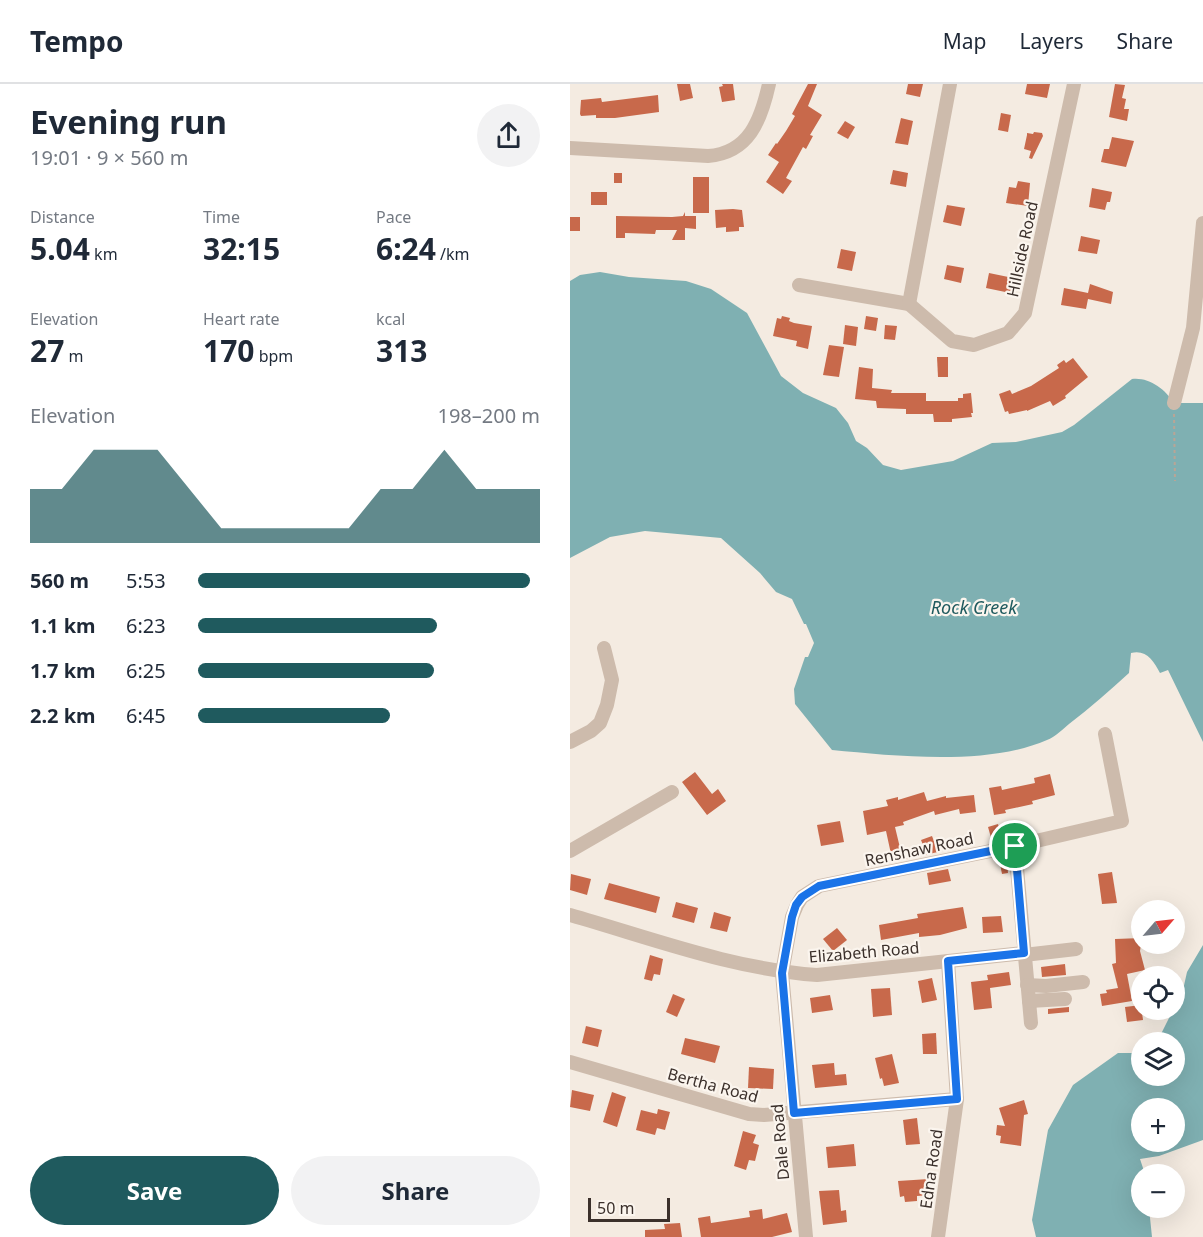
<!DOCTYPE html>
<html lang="en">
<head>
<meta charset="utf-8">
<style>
  body { margin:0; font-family:"Noto Sans",sans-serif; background:#f2f2f3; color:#1f2937; height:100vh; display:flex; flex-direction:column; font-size:22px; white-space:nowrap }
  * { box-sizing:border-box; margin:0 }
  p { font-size:20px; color:#747a83 }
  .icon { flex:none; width:33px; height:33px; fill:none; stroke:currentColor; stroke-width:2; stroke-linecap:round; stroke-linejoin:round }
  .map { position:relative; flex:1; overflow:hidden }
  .side { display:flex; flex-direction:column; background:#fff; width:570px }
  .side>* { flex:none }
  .needle { width:39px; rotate:62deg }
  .tools { position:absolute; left:561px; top:816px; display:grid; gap:12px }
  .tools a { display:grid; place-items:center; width:54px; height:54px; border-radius:50%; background:#fff; box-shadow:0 6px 24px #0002; font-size:30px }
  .scale { position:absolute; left:18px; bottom:15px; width:82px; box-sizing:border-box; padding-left:6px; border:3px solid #3b302b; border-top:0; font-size:16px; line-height:21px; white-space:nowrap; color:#3b302b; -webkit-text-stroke:4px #fbf5ee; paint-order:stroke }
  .pin { position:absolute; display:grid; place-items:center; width:51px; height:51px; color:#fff; margin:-26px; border:3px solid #fff; border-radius:50%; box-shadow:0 2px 6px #0007 }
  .round { display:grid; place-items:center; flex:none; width:63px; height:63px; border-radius:32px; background:#f2f2f3 }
  .overview { display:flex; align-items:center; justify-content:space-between; height:102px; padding:0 30px }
  h1 { font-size:33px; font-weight:700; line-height:45px }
  .figures { display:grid; grid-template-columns:repeat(3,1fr); gap:9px; height:102px; padding:6px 30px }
  .figures div { display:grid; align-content:center }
  .figures b { font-size:30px; font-weight:700 }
  .figures small { font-size:16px; font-weight:400 }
  .figures p { font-size:16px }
  .chart { height:168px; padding:12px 30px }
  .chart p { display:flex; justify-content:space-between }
  .chart svg { width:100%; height:108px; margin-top:6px; fill:#1f5a5e; opacity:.7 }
  .action { display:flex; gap:12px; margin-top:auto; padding:12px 30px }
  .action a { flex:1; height:69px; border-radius:36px; background:#1f5a5e; color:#fff; font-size:24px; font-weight:700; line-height:69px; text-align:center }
  .action a+a { background:#f2f2f3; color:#1f2937 }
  ul { padding:0 30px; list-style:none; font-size:20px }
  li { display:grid; grid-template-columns:96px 72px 1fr; align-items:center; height:45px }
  li i { height:15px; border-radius:8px; background:#1f5a5e }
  header { display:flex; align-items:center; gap:36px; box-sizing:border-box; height:84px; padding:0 30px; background:#fff; border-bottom:2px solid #e0e1e3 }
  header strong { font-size:28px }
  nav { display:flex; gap:33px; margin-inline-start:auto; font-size:21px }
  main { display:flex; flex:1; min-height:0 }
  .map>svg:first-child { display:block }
  .water { fill:#7fb0b2; fill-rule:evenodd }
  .building { fill:#c8694b }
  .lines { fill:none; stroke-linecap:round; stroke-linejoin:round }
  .path { stroke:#b9a596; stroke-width:2; stroke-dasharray:3 3; stroke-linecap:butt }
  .minor { stroke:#cdbbac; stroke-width:14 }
  .route-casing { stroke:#fff; stroke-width:12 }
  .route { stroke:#1a73e8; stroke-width:8 }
  .labels { text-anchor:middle; stroke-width:4.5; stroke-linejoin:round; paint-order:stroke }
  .street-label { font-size:16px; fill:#3b302b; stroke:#fbf5ee }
  .water-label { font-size:18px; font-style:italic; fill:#1f5a5e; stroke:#fbf5ee }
</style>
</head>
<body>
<header>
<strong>Tempo</strong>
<nav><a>Map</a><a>Layers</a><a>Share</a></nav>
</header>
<main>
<section class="side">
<div class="overview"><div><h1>Evening run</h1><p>19:01 · 9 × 560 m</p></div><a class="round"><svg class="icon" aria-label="share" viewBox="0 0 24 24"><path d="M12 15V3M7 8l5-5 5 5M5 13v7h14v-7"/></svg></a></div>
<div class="figures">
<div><p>Distance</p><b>5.04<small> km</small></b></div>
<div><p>Time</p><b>32:15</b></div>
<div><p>Pace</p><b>6:24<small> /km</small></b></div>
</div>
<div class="figures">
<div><p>Elevation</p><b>27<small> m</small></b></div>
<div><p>Heart rate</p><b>170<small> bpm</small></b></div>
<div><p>kcal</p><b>313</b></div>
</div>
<div class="chart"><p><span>Elevation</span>198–200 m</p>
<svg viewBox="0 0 160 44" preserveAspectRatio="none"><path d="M0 44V22L10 22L20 6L30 6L40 6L50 22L60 38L70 38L80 38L90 38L100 38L110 22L120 22L130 6L140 22L150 22L160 22V44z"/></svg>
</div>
<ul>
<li><b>560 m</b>5:53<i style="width:97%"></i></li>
<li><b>1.1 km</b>6:23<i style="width:70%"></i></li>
<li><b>1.7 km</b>6:25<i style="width:69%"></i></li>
<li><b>2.2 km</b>6:45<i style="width:56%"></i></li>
</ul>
<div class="action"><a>Save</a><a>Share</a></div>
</section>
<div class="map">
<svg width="633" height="1153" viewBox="0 0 633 1153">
  <rect width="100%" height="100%" fill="#f4ebe1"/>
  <g class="water">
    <path d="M 30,188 L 59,193 L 116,197 L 141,205 L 177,229 L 211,292 L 233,309 L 266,324 L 278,339 L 286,357 L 297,364 L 313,381 L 331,386 L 383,377 L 422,359 L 446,358 L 492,348 L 504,341 L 562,295 C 579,293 595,305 604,319 L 633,319 L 633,658 L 598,586 L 590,589 C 584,577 576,565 561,569 L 559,589 C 540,606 520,624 499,640 C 493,645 485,653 477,656 C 417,682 326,672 262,666 L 225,620 L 224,605 L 235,573 L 238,573 L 244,559 L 236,540 L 234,540 L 222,515 L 206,508 L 190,489 L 151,454 L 75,447 L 40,453 L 0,474 L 0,197 L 10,191 Z"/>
    <path d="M 633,861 L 633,1056 L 589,1072 L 570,1075 L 575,1090 L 572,1090 L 572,1124 L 579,1124 L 582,1153 L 466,1153 L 462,1136 L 478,1046 L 503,1001 L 548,969 L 571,969 L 572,992 L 604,992 L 604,958 L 587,958 L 613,906 L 617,888 ZM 572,1024 L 604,1024 L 604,1058 L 572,1058 Z"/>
  </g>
  <g class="building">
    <polygon points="107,0 120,0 123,14 110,17"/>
    <polygon points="152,0 163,0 165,16 152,18 149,3 153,2"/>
    <polygon points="238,0 247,0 238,22 252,31 240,51 243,52 236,65 233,63 216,94 222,97 213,110 196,98 209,78 198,71 206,59 207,60 216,47 225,32 222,30"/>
    <polygon points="338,0 353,0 350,13 336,10"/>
    <polygon points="457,0 480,0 477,14 455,10"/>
    <polygon points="545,0 555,1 552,14 556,15 554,25 559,25 557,37 539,33"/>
    <polygon points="88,11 89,28 45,34 26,34 26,31 11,32 10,30 11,16 31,14 32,18"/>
    <polygon points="431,29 441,31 438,48 428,46"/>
    <polygon points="331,34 343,37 338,61 325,59"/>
    <polygon points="275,37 285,43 278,55 267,49"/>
    <polygon points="464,48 472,49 473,52 462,75 459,74 461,67 454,65 457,51 457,49 463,50"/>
    <polygon points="542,53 564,57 556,83 531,78 534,65 539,65"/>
    <polygon points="323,86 338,89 336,103 320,100"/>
    <rect x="44" y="89" width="8" height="10"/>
    <rect x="123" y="93" width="16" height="36"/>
    <polygon points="448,97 460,99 458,122 436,119 439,103 446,104"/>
    <polygon points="522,104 542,108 540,118 537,118 535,126 519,123"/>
    <rect x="21" y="108" width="16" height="13"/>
    <polygon points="377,121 395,124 391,142 373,138"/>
    <polygon points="163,125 172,126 174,143 169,143 169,147 156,148 156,143 146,144 145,126"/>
    <polygon points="115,128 115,132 126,132 126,145 115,144 115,156 102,156 107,146 86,146 85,150 55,149 55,154 46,154 46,132 102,133 113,132"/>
    <rect x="0" y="133" width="10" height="14"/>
    <polygon points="511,152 530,156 527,170 508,167"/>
    <polygon points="271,165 286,168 282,187 267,184"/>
    <polygon points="377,181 394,184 391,199 374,195"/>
    <polygon points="419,189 448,195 445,210 416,204"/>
    <polygon points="520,200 543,208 541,220 518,215 516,225 491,221 494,204 518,209"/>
    <polygon points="212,232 220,234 219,237 224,239 242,242 238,265 226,262 227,257 203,252 207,234 211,235"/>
    <polygon points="296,232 308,234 306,247 294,245"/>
    <polygon points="275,241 288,243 286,262 273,260"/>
    <polygon points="315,241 327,242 325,256 314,255"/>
    <polygon points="259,261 274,263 269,293 253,291"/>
    <polygon points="367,273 378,273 378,293 368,293"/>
    <polygon points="503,274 518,293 495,312 496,314 483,322 480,317 457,327 457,326 439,330 438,327 435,328 429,310 440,306 442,310 461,302 489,284 487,281 494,276 496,279"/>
    <polygon points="289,283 303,285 302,304 322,306 321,309 356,309 356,317 388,317 388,314 393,314 393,310 401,309 403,329 401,329 402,333 382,335 382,338 364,338 363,330 336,330 336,325 307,324 306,317 285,315"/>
    <polygon points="125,688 142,710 148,705 156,717 137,731 112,698"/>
    <polygon points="480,690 485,711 462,717 463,720 435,726 436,729 424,731 419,704 431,702 432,706 465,699 464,694"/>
    <polygon points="354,708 357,717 376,712 376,714 404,711 406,728 390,730 389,725 365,731 364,727 333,738 334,741 325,743 331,768 321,770 316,747 297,751 293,727 318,722 316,716 328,713 328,716"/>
    <polygon points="270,737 274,758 251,762 247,741"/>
    <polygon points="428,740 432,755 422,757 418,743"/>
    <polygon points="362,752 368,768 335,775 333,766 353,761 351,756"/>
    <polygon points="437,779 438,789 432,790 430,780"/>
    <polygon points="378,785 381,797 359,801 357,789"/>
    <polygon points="542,788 547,819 532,820 528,790"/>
    <polygon points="1,790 21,795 17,811 0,806"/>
    <polygon points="39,799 90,813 86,829 34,815"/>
    <polygon points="106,818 128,824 124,839 102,833"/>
    <polygon points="393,823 397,844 370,851 349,853 349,849 311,856 309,841 348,834 347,830"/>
    <polygon points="144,828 161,833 157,848 140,844"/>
    <polygon points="431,832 433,848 413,849 412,833"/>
    <polygon points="267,844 277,856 263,867 253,855"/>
    <polygon points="572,854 570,867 575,886 557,890 562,917 532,922 530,910 537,909 536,906 548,904 542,880 546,879 545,855"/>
    <polygon points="80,871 93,875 90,891 84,890 82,897 74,895"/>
    <polygon points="495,880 496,891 472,893 471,883"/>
    <polygon points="439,888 441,901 420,904 422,924 404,926 401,898 418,896 417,891"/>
    <polygon points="362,894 367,916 352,919 348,897"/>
    <polygon points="320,904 322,931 303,933 301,905"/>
    <polygon points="103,910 115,915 107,933 96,928"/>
    <polygon points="260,911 263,926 242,929 240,914"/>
    <polygon points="571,921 573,936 557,938 555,923"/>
    <polygon points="499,923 499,928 478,930 478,925"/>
    <polygon points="16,942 32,946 28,963 12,959"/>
    <polygon points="366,949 367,970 353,970 352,950"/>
    <polygon points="115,954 150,962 145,979 111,970"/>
    <polygon points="322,970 329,999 314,1002 312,994 310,995 305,974"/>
    <polygon points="264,979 265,991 276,990 277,1001 245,1004 242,981"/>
    <polygon points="179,983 204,985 203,1005 178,1004"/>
    <polygon points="2,1006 24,1011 20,1027 0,1023"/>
    <polygon points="42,1008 56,1013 47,1043 33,1038"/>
    <polygon points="454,1016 458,1030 454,1031 451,1062 430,1059 431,1052 426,1051 427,1041 435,1042 429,1024"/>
    <polygon points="88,1025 100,1028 95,1046 87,1044 85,1051 66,1046 71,1026 87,1030"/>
    <polygon points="347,1034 350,1060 336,1061 333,1036"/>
    <polygon points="173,1047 186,1051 183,1059 189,1061 185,1077 179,1076 176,1086 164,1082"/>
    <polygon points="284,1060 286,1082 258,1084 256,1063"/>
    <polygon points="359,1095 361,1111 347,1112 347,1117 335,1118 334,1112 330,1113 328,1097"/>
    <polygon points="269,1106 271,1127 276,1126 277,1138 253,1141 249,1107"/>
    <polygon points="192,1125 193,1135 217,1129 222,1148 202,1153 131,1153 128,1134 140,1132 141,1139 180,1133 179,1127"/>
    <polygon points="110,1139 112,1153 75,1153 75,1146 95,1145 94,1140"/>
  </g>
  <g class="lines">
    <polyline class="path" points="604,330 605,397"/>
    <g class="minor">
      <path d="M 0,64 L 138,72 C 179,69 191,36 199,0"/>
      <polyline points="229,201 339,220 382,257 404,261 438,249 455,229 504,0"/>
      <polyline points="339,220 380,0"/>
      <polyline points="604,319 623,244 633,139"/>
      <polyline points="0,658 21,647 30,639 37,621 42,596 34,564"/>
      <polyline points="445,762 461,939"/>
      <polyline points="0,767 102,708"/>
      <path d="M 0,831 C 81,854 162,885 247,891 L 454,869"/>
      <polyline points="454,871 506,865"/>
      <polyline points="457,901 476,902 513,898"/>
      <polyline points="459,917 495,915"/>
      <polyline points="0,978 179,1030 194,1031 387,1015"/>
      <polyline points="236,1153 212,889 222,833 227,821 232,813 249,802 445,762 552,737 535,650"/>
      <polyline points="368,1153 387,1015 378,877"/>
    </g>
  </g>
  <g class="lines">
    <g class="route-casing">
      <polygon id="route" points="445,762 454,869 378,877 387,1015 224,1029 212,889 222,833 226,821 232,813 249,802"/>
    </g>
    <use href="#route" class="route"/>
  </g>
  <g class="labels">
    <g class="street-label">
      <text transform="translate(452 165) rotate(-78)" y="6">Hillside Road</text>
      <text transform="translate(349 765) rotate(-12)" y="6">Renshaw Road</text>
      <text transform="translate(294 868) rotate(-5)" y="6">Elizabeth Road</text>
      <text transform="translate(143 1001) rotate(15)" y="6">Bertha Road</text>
      <text transform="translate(210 1058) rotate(-95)" y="6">Dale Road</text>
      <text transform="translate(361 1085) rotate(-82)" y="6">Edna Road</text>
    </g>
    <g class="water-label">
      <text x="404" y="530">Rock Creek</text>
    </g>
  </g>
</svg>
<div class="tools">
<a><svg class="needle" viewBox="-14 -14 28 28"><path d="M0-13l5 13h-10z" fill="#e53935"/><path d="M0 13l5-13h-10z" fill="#747a83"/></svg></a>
<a><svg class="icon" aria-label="locate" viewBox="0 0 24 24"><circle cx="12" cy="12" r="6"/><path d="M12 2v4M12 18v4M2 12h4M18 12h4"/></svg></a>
<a><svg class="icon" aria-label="layers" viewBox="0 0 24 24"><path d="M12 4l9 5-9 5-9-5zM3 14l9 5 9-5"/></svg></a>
<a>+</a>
<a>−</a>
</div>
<div class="scale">50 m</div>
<div class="pin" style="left:445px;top:762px;background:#1e9e55"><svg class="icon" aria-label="arrive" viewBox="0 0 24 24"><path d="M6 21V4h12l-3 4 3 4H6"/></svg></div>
</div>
</main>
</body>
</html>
